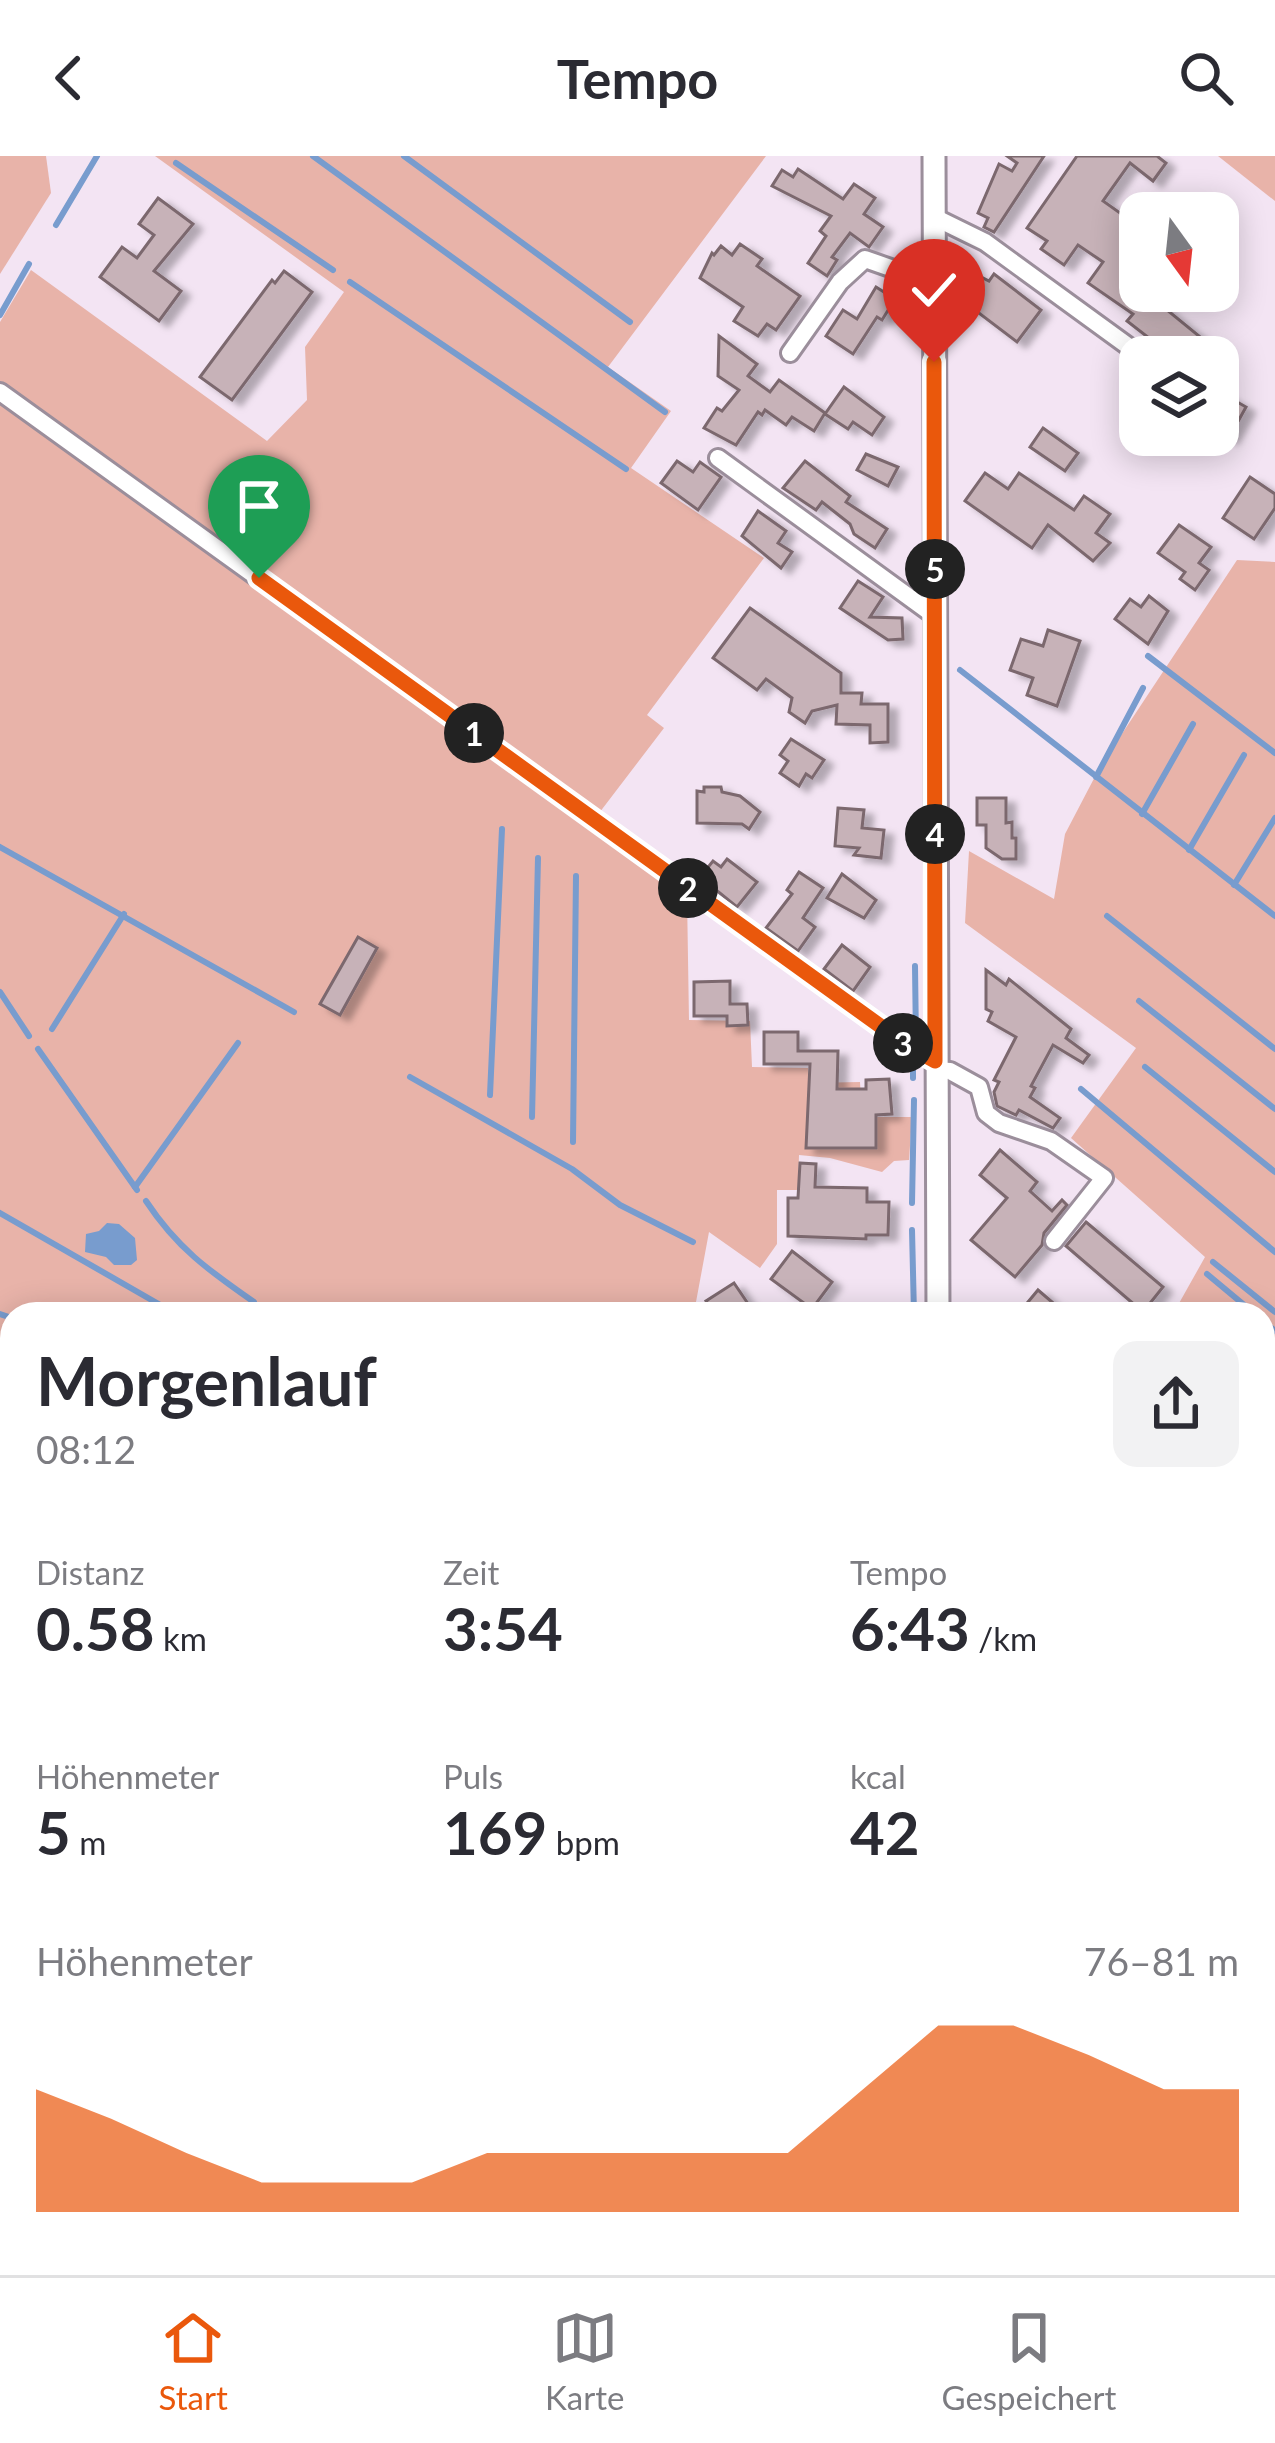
<!DOCTYPE html>
<html lang="de">
<head>
<meta charset="utf-8">
<style>
  body { margin:0; font-family:Lato,sans-serif; background:#f2f2f3; color:#2b2b33; height:100vh; display:flex; flex-direction:column; font-size:45px; white-space:nowrap }
  * { box-sizing:border-box; margin:0 }
  p { font-size:39px; color:#7c7c81 }
  .icon { flex:none; width:66px; height:66px; fill:none; stroke:currentColor; stroke-width:2; stroke-linecap:round; stroke-linejoin:round }
  .map { position:relative; flex:1; overflow:hidden }
  .drawer { position:absolute; left:0px; top:1146px; width:1275px; height:975px; display:flex; flex-direction:column; background:#fff; border-radius:36px 36px 0 0; box-shadow:0 6px 30px #0003 }
  .drawer>* { flex:none }
  .needle { width:78px; rotate:165deg }
  .fabs { position:absolute; left:1119px; top:36px; display:grid; gap:24px }
  .fabs a { display:grid; place-items:center; width:120px; height:120px; border-radius:24px; background:#fff; box-shadow:0 6px 30px #0003; font-size:60px }
  .pin { position:absolute; display:grid; place-items:center; width:102px; height:102px; color:#fff; margin:-123px -51px; border-radius:50% 50% 50% 0; rotate:-45deg; box-shadow:0 0 12px #0007 }
  .pin .icon { rotate:45deg }
  .km { position:absolute; width:60px; height:60px; margin:-30px; border-radius:50%; background:#222; color:#fff; font-size:33px; line-height:60px; text-align:center }
  .round { display:grid; place-items:center; flex:none; width:126px; height:126px; border-radius:24px; background:#f2f2f3 }
  .headline { display:flex; align-items:center; justify-content:space-between; height:204px; padding:0 36px }
  h1 { font-size:66px; font-weight:700; line-height:90px }
  .stats { display:grid; grid-template-columns:repeat(3,1fr); gap:18px; height:204px; padding:12px 36px }
  .stats div { display:grid; align-content:center }
  .stats b { font-size:60px; font-weight:700 }
  .stats small { font-size:33px; font-weight:400 }
  .stats p { font-size:33px }
  .chart { height:336px; padding:24px 36px }
  .chart p { display:flex; justify-content:space-between }
  .chart svg { width:100%; height:216px; margin-top:12px; fill:#ea580c; opacity:.7 }
  header { display:flex; justify-content:space-between; align-items:center; height:156px; padding:0 36px; background:#fff; font-size:54px; font-weight:700 }
  .tab-bar { display:flex; justify-content:space-around; align-items:center; height:168px; border-top:3px solid #e1e1e2; background:#fff; font-size:33px; color:#7c7c81 }
  .tab-bar a { display:grid; justify-items:center; gap:6px }
  .tab-bar .current { color:#ea580c }
  .map>svg:first-child { display:block }
  .green { fill:#e8b3a9 }
  .water { fill:#789cce }
  .lines { fill:none; stroke-linecap:round; stroke-linejoin:round }
  .stream { stroke:#789cce; stroke-width:6 }
  .building { fill:#c7b2b8; stroke:#7b686e; stroke-width:3; filter:url(#shadow) }
  .minor-casing { stroke:#9b8e9b; stroke-width:22 }
  .tertiary-casing { stroke:#9b8e9b; stroke-width:27 }
  .minor { stroke:#fff; stroke-width:16 }
  .tertiary { stroke:#fff; stroke-width:21 }
  .route-casing { stroke:#fff; stroke-width:24 }
  .route { stroke:#ea580c; stroke-width:15 }
</style>
</head>
<body>
<header><svg class="icon" aria-label="back" viewBox="0 0 24 24"><path d="M15 5l-7 7 7 7"/></svg>Tempo<svg class="icon" aria-label="search" viewBox="0 0 24 24"><circle cx="10" cy="10" r="6"/><path d="M15 15l6 6"/></svg></header>
<div class="map">
<svg width="1275" height="2119" viewBox="0 0 1275 2119">
  <defs>
    <filter id="shadow"><feDropShadow dx="9" dy="5.5" stdDeviation="3" flood-color="#0004"/></filter>
  </defs>
  <rect width="100%" height="100%" fill="#f3e4f3"/>
  <g class="green">
    <polygon points="0,0 46,0 51,37 0,118"/>
    <polygon points="155,0 766,0 608,211 671,255 631,312 764,402 647,559 664,572 590,669 687,740 689,864 750,865 752,911 808,912 810,927 860,926 862,961 912,961 909,1004 894,1005 882,1016 830,1002 799,999 798,1034 777,1034 777,1088 760,1112 709,1076 696,1146 710,1158 12,1158 12,2109 668,2109 668,2119 0,2119 0,166 31,114 267,285 307,244 305,191 344,136"/>
    <polygon points="1218,0 1275,0 1275,45"/>
    <polygon points="1237,404 1275,406 1275,1275 1263,1264 1263,1158 1173,1158 1205,1101 1071,982 1136,892 965,767 969,695 1054,743 1065,678 1100,611"/>
    <polygon points="1275,1401 1275,2119 1220,2119 1220,2109 1263,2109 1263,1405"/>
  </g>
  <polygon class="water" points="107,1067 119,1068 135,1082 137,1104 131,1109 114,1109 106,1101 85,1096 86,1078 99,1075"/>
  <g class="lines">
    <g class="stream">
      <polyline points="313,0 665,256"/>
      <polyline points="404,0 630,166"/>
      <polyline points="176,7 333,114"/>
      <polyline points="56,69 97,0"/>
      <polyline points="350,126 626,313"/>
      <polyline points="0,159 29,108"/>
      <polyline points="1148,500 1275,597"/>
      <polyline points="960,514 1275,760"/>
      <polyline points="1096,621 1143,532"/>
      <polyline points="1142,658 1193,568"/>
      <polyline points="0,691 294,856"/>
      <polyline points="1189,694 1244,599"/>
      <polyline points="1234,729 1275,662"/>
      <polyline points="1107,760 1275,893"/>
      <polyline points="915,810 916,885"/>
      <polyline points="0,836 29,880"/>
      <polyline points="1139,845 1275,953"/>
      <polyline points="52,873 124,758"/>
      <polyline points="38,893 137,1034"/>
      <polyline points="1145,911 1275,1016"/>
      <polyline points="410,921 572,1013 620,1049 693,1086"/>
      <polyline points="913,922 913,902"/>
      <polyline points="1081,933 1275,1096"/>
      <polyline points="490,939 502,673"/>
      <polyline points="532,961 538,702"/>
      <polyline points="573,986 576,720"/>
      <polyline points="135,1031 238,887"/>
      <path d="M 146,1045 C 177,1092 208,1114 254,1146 L 257,1158"/>
      <polyline points="912,1047 914,944"/>
      <polyline points="0,1057 176,1158"/>
      <polyline points="912,1074 914,1158"/>
      <polyline points="1213,1106 1275,1156"/>
      <polyline points="1207,1118 1255,1158"/>
      <polyline points="1197,1157 1198,1158"/>
      <polyline points="0,1158 12,1162"/>
      <polyline points="1263,1165 1275,1175"/>
      <polyline points="1263,1213 1275,1224"/>
      <polyline points="1263,1273 1275,1283"/>
      <polyline points="0,1299 12,1304"/>
      <polyline points="0,1379 12,1385"/>
      <polyline points="0,1720 12,1722"/>
      <polyline points="0,1773 12,1774"/>
      <polyline points="0,1813 12,1814"/>
      <polyline points="0,1857 12,1858"/>
      <polyline points="0,1906 12,1907"/>
      <polyline points="0,1971 12,1972"/>
      <polyline points="0,2014 12,2014"/>
      <polyline points="0,2050 12,2050"/>
      <polyline points="1263,2073 1275,2083"/>
      <polyline points="0,2091 12,2092"/>
      <polyline points="276,2109 276,2119"/>
      <polyline points="662,2109 663,2119"/>
      <polyline points="917,2109 917,2119"/>
      <polyline points="318,2117 344,2119"/>
    </g>
  </g>
  <g class="building">
    <polygon points="1007,0 1044,0 994,76 984,71 988,62 978,57 999,8 1012,15 1017,7"/>
    <polygon points="1077,0 1157,0 1166,7 1153,25 1130,7 1103,45 1127,62 1140,45 1140,107 1129,123 1199,180 1184,201 1154,186 1127,165 1133,158 1088,127 1103,106 1078,89 1064,109 1041,93 1047,85 1027,72"/>
    <polygon points="798,13 843,43 854,28 875,42 864,58 883,71 869,91 850,77 832,101 837,104 827,120 808,107 826,80 820,75 831,60 772,30 782,14 793,21"/>
    <polygon points="158,42 193,68 154,115 181,135 159,165 100,121 122,91 137,102 154,79 139,68"/>
    <polygon points="740,88 762,103 757,110 800,140 776,174 767,168 758,180 734,165 743,151 700,122 712,97 714,99 721,90 732,99"/>
    <polygon points="284,115 312,136 232,244 200,221 272,124 275,127"/>
    <polygon points="994,118 1041,154 1017,186 963,145 981,121 989,125"/>
    <polygon points="876,131 895,143 882,164 877,161 853,198 826,180 843,154 857,163"/>
    <polygon points="719,180 757,208 748,220 770,236 779,224 825,257 814,275 792,261 786,269 765,254 762,259 758,256 736,289 704,272 717,252 722,255 739,234 718,220"/>
    <polygon points="844,231 884,261 872,279 853,266 848,273 825,258"/>
    <polygon points="1218,235 1246,251 1229,282 1218,276"/>
    <polygon points="1043,272 1078,297 1065,315 1030,291"/>
    <polygon points="866,298 898,311 888,330 857,314"/>
    <polygon points="677,305 693,316 700,306 721,321 698,354 661,327"/>
    <polygon points="805,305 850,340 846,346 887,373 875,392 854,378 850,368 822,346 816,354 783,332"/>
    <polygon points="985,317 1008,333 1019,317 1074,354 1084,340 1110,358 1096,377 1110,387 1093,405 1048,369 1032,392 965,345"/>
    <polygon points="1250,321 1275,338 1275,352 1254,383 1223,362"/>
    <polygon points="758,355 786,375 778,387 792,396 781,412 742,380"/>
    <polygon points="1179,369 1211,391 1199,407 1209,414 1195,434 1180,423 1185,416 1158,397"/>
    <polygon points="858,425 883,441 870,461 902,462 903,483 888,484 840,452"/>
    <polygon points="1149,440 1168,455 1148,488 1115,463 1130,443 1141,451"/>
    <polygon points="750,452 841,517 841,537 862,537 861,548 888,548 888,586 870,587 870,569 836,568 837,549 812,555 805,567 789,556 792,542 766,523 757,534 713,502"/>
    <polygon points="1048,474 1080,485 1057,550 1027,539 1033,522 1010,514 1021,483 1043,490"/>
    <polygon points="791,583 824,604 812,622 806,618 799,630 780,617 788,605 780,599"/>
    <polygon points="704,631 721,631 722,636 740,640 760,656 749,673 742,668 697,667 697,635 704,636"/>
    <polygon points="977,642 1006,642 1006,667 1012,666 1012,682 1016,682 1016,703 1002,703 986,692 986,669 977,669"/>
    <polygon points="838,652 864,654 862,672 884,674 881,702 854,699 859,692 835,690"/>
    <polygon points="727,703 757,726 737,751 700,721 713,705 721,711"/>
    <polygon points="799,716 823,732 803,762 815,771 798,795 766,772 792,738 787,734"/>
    <polygon points="842,718 876,744 864,762 827,742"/>
    <polygon points="358,781 377,792 340,859 320,848"/>
    <polygon points="842,789 870,811 853,835 824,813"/>
    <polygon points="986,814 1006,829 1009,823 1071,873 1066,882 1089,899 1083,907 1053,889 1031,930 1035,932 1030,941 1060,962 1053,972 1019,954 1016,959 997,950 994,936 999,926 994,924 1016,881 988,865 992,856 986,853"/>
    <polygon points="730,825 730,848 747,848 748,869 727,870 727,860 694,860 694,826"/>
    <polygon points="764,876 798,876 798,895 838,895 837,933 866,933 866,924 889,923 892,958 876,959 876,992 806,992 810,908 764,908"/>
    <polygon points="1000,994 1037,1026 1030,1035 1052,1055 1062,1044 1067,1049 1044,1077 1042,1089 1015,1121 971,1084 1007,1042 980,1019"/>
    <polygon points="800,1007 816,1008 815,1031 867,1032 867,1046 889,1046 888,1079 866,1079 866,1083 788,1080 788,1042 798,1042"/>
    <polygon points="1086,1066 1163,1131 1143,1156 1066,1090"/>
    <polygon points="792,1095 832,1126 812,1153 771,1123"/>
    <polygon points="734,1127 755,1158 715,1158 706,1145"/>
    <polygon points="1038,1134 1066,1158 1018,1158"/>
  </g>
  <g class="lines">
    <g class="minor-casing">
      <g id="minor">
        <polyline points="934,61 985,86 1143,201"/>
        <polyline points="790,197 840,126 865,103 902,116 934,118"/>
        <polyline points="0,236 908,890 935,905"/>
        <polyline points="718,302 935,460"/>
        <polyline points="935,914 950,915 979,931 986,957 999,967 1051,985 1104,1022 1054,1085"/>
        <polyline points="0,1653 12,1655"/>
        <polyline points="1263,1776 1275,1779"/>
        <polyline points="1210,2119 1210,2109"/>
      </g>
    </g>
    <g class="tertiary-casing">
      <g id="tertiary">
        <polyline points="934,0 938,1158"/>
        <polyline points="946,2119 946,2109"/>
      </g>
    </g>
    <use href="#minor" class="minor"/>
    <use href="#tertiary" class="tertiary"/>
  </g>
  <g class="lines">
    <g class="route-casing">
      <polyline id="route" points="259,422 908,890 935,905 934,206"/>
    </g>
    <use href="#route" class="route"/>
  </g>
</svg>
<div class="fabs">
<a><svg class="needle" viewBox="-14 -14 28 28"><path d="M0-13l5 13h-10z" fill="#e53935"/><path d="M0 13l5-13h-10z" fill="#7c7c81"/></svg></a>
<a><svg class="icon" aria-label="layers" viewBox="0 0 24 24"><path d="M12 4l9 5-9 5-9-5zM3 14l9 5 9-5"/></svg></a>
</div>
<div class="pin" style="left:259px;top:422px;background:#1e9e55"><svg class="icon" aria-label="arrive" viewBox="0 0 24 24"><path d="M6 21V4h12l-3 4 3 4H6"/></svg></div>
<div class="pin" style="left:934px;top:206px;background:#d93025"><svg class="icon" aria-label="check" viewBox="0 0 24 24"><path d="M5 12l5 5 9-10"/></svg></div>
<b class="km" style="left:474px;top:577px">1</b>
<b class="km" style="left:688px;top:732px">2</b>
<b class="km" style="left:903px;top:887px">3</b>
<b class="km" style="left:935px;top:678px">4</b>
<b class="km" style="left:935px;top:413px">5</b>
<section class="drawer">
<div class="headline"><div><h1>Morgenlauf</h1><p>08:12</p></div><a class="round"><svg class="icon" aria-label="share" viewBox="0 0 24 24"><path d="M12 15V3M7 8l5-5 5 5M5 13v7h14v-7"/></svg></a></div>
<div class="stats">
<div><p>Distanz</p><b>0.58<small> km</small></b></div>
<div><p>Zeit</p><b>3:54</b></div>
<div><p>Tempo</p><b>6:43<small> /km</small></b></div>
</div>
<div class="stats">
<div><p>Höhenmeter</p><b>5<small> m</small></b></div>
<div><p>Puls</p><b>169<small> bpm</small></b></div>
<div><p>kcal</p><b>42</b></div>
</div>
<div class="chart"><p><span>Höhenmeter</span>76–81 m</p>
<svg viewBox="0 0 160 44" preserveAspectRatio="none"><path d="M0 44V19L10 25L20 32L30 38L40 38L50 38L60 32L70 32L80 32L90 32L100 32L110 19L120 6L130 6L140 12L150 19L160 19V44z"/></svg>
</div>
</section>
</div>
<nav class="tab-bar">
<a class="current"><svg class="icon" aria-label="home" viewBox="0 0 24 24"><path d="M3 11l9-7 9 7M6 9v11h12V9"/></svg>Start</a>
<a><svg class="icon" aria-label="map" viewBox="0 0 24 24"><path d="M3 6l6-2 6 2 6-2v14l-6 2-6-2-6 2zM9 4v14M15 6v14"/></svg>Karte</a>
<a><svg class="icon" aria-label="saved" viewBox="0 0 24 24"><path d="M7 4h10v16l-5-4-5 4z"/></svg>Gespeichert</a>
</nav>
</body>
</html>
